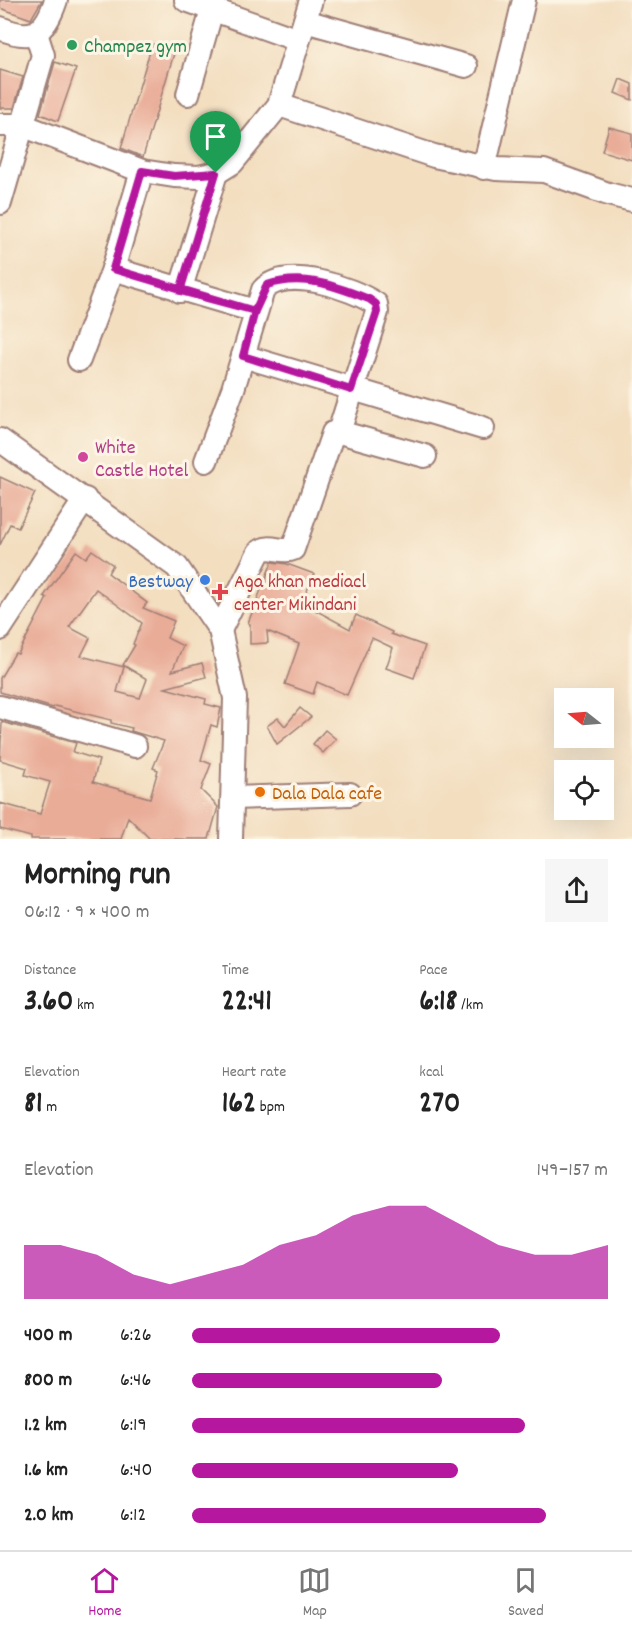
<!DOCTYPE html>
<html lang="en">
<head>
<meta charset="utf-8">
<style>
  body { margin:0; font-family:Dekko,sans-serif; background:#f6f6f6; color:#222; height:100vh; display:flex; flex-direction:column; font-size:22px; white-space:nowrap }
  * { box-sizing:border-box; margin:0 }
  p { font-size:20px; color:#767676 }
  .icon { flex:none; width:33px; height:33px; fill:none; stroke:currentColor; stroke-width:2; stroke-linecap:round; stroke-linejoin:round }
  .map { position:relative; height:839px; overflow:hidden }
  .panel { display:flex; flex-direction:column; background:#fff; flex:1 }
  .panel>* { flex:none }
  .needle { width:39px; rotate:287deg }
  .tools { position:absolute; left:554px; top:688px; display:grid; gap:12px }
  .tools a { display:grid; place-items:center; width:60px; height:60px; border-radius:0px; background:#fff; box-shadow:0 6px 24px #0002; font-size:30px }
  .pin { position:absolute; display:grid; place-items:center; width:51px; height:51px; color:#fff; margin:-62px -26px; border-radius:50% 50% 50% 0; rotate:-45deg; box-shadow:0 0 6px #0007 }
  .pin .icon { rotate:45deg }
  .round { display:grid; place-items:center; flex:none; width:63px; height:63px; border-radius:0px; background:#f6f6f6 }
  .summary { display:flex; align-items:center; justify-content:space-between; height:102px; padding:0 24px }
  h1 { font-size:33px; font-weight:700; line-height:45px }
  .figures { display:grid; grid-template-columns:repeat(3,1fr); gap:9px; height:102px; padding:6px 24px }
  .figures div { display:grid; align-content:center }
  .figures b { font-size:30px; font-weight:700 }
  .figures small { font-size:16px; font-weight:400 }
  .figures p { font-size:16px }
  .chart { height:168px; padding:12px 24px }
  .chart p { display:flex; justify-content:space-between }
  .chart svg { width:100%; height:108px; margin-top:6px; fill:#b5179e; opacity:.7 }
  ul { padding:0 24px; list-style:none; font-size:20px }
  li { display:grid; grid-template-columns:96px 72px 1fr; align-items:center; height:45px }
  li i { height:15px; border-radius:8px; background:#b5179e }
  .dock { display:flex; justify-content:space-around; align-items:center; height:84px; border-top:2px solid #e0e0e0; background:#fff; font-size:16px; color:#767676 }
  .dock a { display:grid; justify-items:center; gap:3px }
  .dock .on { color:#b5179e }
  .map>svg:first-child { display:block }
  .building { fill:#e9ac97; fill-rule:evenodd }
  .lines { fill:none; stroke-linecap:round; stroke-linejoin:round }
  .minor-casing { stroke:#9e7e76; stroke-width:26 }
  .minor { stroke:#fff; stroke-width:22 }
  .route-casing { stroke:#fff; stroke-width:12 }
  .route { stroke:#b5179e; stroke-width:8 }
  .leisure-dot { fill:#2e9e5b; stroke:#fcf5e5; stroke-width:2 }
  .hotel-dot { fill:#d1479c; stroke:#fcf5e5; stroke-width:2 }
  .shop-dot { fill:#3f7fe0; stroke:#fcf5e5; stroke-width:2 }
  .health-dot { fill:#e0444e; stroke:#fcf5e5; stroke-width:2 }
  .food-dot { fill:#e8710a; stroke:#fcf5e5; stroke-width:2 }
  .labels { text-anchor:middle; stroke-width:6; stroke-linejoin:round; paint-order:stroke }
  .leisure-label { font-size:20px; fill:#27864d; stroke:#fcf5e5; text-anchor:start }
  .hotel-label { font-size:20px; fill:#b23c85; stroke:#fcf5e5; text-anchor:start }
  .shop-label { font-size:20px; fill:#366cbe; stroke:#fcf5e5; text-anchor:end }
  .health-label { font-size:20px; fill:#be3a42; stroke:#fcf5e5; text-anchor:start }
  .food-label { font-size:20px; fill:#c56008; stroke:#fcf5e5; text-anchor:start }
</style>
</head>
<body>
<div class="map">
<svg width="632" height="839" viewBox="0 0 632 839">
  <rect width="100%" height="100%" fill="#fcf5e5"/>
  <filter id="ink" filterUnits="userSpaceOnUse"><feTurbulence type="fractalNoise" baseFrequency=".0167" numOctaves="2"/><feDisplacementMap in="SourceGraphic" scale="12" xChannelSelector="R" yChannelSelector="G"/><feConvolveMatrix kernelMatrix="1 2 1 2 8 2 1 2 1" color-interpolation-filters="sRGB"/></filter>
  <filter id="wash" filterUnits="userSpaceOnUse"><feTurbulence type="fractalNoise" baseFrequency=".008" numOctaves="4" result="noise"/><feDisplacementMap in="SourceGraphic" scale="24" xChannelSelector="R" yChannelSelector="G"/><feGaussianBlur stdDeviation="1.35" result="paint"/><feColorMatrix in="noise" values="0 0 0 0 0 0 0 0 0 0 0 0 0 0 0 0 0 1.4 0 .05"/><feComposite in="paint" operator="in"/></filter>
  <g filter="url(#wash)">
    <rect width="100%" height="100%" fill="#f3dec0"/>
    <g id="blocks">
      <g class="building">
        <polygon points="0,0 42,0 31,19 0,8"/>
        <polygon points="152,44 175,50 143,157 121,148"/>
        <polygon points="55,62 76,69 58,121 40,114"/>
        <polygon points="0,70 23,77 14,108 0,108"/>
        <polygon points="620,79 632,84 632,100 615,93"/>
        <polygon points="609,127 632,133 632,160 602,151"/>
        <polygon points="0,477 35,493 18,528 10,524 0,545"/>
        <path d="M 92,550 L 113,565 L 108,573 L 147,603 L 143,608 L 174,621 L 167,638 L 183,646 L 172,671 L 202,663 L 206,677 L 165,688 L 206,699 L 205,704 L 221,708 L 217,727 L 211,725 L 201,760 L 211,764 L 201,790 L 218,807 L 209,839 L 150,839 L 128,817 L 121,839 L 31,839 L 31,837 L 0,829 L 0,803 L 40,814 L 50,782 L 25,775 L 27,768 L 0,760 L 2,722 L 76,743 L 73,752 L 99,760 L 93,782 L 150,798 L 158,770 L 153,768 L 164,741 L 131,731 L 132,728 L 111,723 L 111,720 L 55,706 L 53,708 L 0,692 L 0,678 L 15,653 L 18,654 L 47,598 L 44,596 L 76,551 L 86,558 ZM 96,589 L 142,623 L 133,644 L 135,645 L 123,665 L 147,679 L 140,698 L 117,692 L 124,667 L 81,656 L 90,638 L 69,627 Z"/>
        <polygon points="272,562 287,564 314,574 302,603 350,629 356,615 392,632 391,634 425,646 414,678 386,668 393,648 372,638 347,695 317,682 313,694 285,684 299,644 267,631 268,643 250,644 250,624 248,623"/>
        <polygon points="300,708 311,717 277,744 267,726 278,718 285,726"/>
        <polygon points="325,730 336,739 323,753 313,744"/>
      </g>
    </g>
  </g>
  <g filter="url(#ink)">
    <use href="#blocks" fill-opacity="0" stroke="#9e7e76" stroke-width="1.5"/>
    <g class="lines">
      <g class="minor-casing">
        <g id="minor">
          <polyline points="186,0 298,40"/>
          <polyline points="305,21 466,66"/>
          <path d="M 0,28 C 33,42 45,33 56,0"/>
          <polyline points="188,94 212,10"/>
          <polyline points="279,105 434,156 496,169 544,171 608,194 632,200"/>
          <polyline points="0,125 22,125 142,171 174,176 199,177 216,173 232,163 279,105 311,0"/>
          <polyline points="484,168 524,0"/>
          <polyline points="0,203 43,55 36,33"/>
          <polyline points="113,269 255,311"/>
          <polyline points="180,291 216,173"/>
          <polyline points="243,356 483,428"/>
          <polyline points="79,360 113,269 142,171"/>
          <polyline points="0,440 177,567 220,630 235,698 231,839"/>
          <path d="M 206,461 L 233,389 L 263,290 C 286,265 352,288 376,304 L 377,312 L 339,432"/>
          <polyline points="0,629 85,499"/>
          <path d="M 220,630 L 259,552 C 270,543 282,554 293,549 L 333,433 L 339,432 L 425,456"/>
          <polyline points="0,707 135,746"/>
          <polyline points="234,798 350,794"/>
        </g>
      </g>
      <use href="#minor" class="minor"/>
    </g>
  </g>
  <g class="lines" filter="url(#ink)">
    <g class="route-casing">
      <path id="route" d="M 216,173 L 180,291 L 255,311 L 243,356 L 351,390 L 377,312 L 376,304 L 369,299 C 335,286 304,273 267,285 L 255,311 L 113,269 L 142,171 L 174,176 L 216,173"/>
    </g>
    <use href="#route" class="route"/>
  </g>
  <circle class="leisure-dot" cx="72" cy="45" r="6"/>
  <circle class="hotel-dot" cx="83" cy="457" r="6"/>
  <circle class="shop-dot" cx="205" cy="580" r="6"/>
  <path class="health-dot" d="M217 583h6v6h6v6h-6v6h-6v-6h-6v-6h6z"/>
  <circle class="food-dot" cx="260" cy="792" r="6"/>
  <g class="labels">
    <g class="leisure-label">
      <text x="84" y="52">Champez gym</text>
    </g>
    <g class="hotel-label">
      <text x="95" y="453">White<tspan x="95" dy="23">Castle Hotel</tspan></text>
    </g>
    <g class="shop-label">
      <text x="193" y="587">Bestway</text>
    </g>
    <g class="health-label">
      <text x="234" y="587">Aga khan mediacl<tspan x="234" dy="23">center Mikindani</tspan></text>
    </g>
    <g class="food-label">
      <text x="272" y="799">Dala Dala cafe</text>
    </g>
  </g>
</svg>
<div class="tools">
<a><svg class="needle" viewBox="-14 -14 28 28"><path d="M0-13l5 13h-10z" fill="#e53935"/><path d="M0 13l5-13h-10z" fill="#767676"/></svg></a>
<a><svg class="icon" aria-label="locate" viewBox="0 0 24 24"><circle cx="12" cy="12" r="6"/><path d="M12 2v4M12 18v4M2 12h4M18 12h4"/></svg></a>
</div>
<div class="pin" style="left:216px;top:173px;background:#1e9e55"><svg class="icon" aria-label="arrive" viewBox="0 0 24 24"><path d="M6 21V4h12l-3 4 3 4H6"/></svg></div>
</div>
<section class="panel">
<div class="summary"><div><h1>Morning run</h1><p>06:12 · 9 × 400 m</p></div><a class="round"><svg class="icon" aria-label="share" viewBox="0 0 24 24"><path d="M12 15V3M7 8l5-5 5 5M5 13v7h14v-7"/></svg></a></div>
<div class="figures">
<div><p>Distance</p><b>3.60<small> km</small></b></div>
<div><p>Time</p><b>22:41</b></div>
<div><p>Pace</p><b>6:18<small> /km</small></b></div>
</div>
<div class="figures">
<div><p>Elevation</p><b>81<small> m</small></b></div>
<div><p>Heart rate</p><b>162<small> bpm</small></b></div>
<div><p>kcal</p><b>270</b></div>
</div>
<div class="chart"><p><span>Elevation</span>149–157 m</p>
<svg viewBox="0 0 160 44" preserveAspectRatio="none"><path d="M0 44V22L10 22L20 26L30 34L40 38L50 34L60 30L70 22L80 18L90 10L100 6L110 6L120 14L130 22L140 26L150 26L160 22V44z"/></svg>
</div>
<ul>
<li><b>400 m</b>6:26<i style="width:74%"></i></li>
<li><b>800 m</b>6:46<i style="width:60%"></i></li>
<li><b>1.2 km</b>6:19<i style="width:80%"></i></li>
<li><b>1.6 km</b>6:40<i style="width:64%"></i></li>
<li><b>2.0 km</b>6:12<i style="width:85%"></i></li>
</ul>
</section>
<nav class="dock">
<a class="on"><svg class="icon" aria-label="home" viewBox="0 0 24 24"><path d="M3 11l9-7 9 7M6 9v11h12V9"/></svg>Home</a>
<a><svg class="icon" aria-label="map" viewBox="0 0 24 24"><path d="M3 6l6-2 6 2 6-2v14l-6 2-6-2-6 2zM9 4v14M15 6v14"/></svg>Map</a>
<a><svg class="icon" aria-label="saved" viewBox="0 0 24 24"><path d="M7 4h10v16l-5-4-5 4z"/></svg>Saved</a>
</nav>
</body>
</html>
